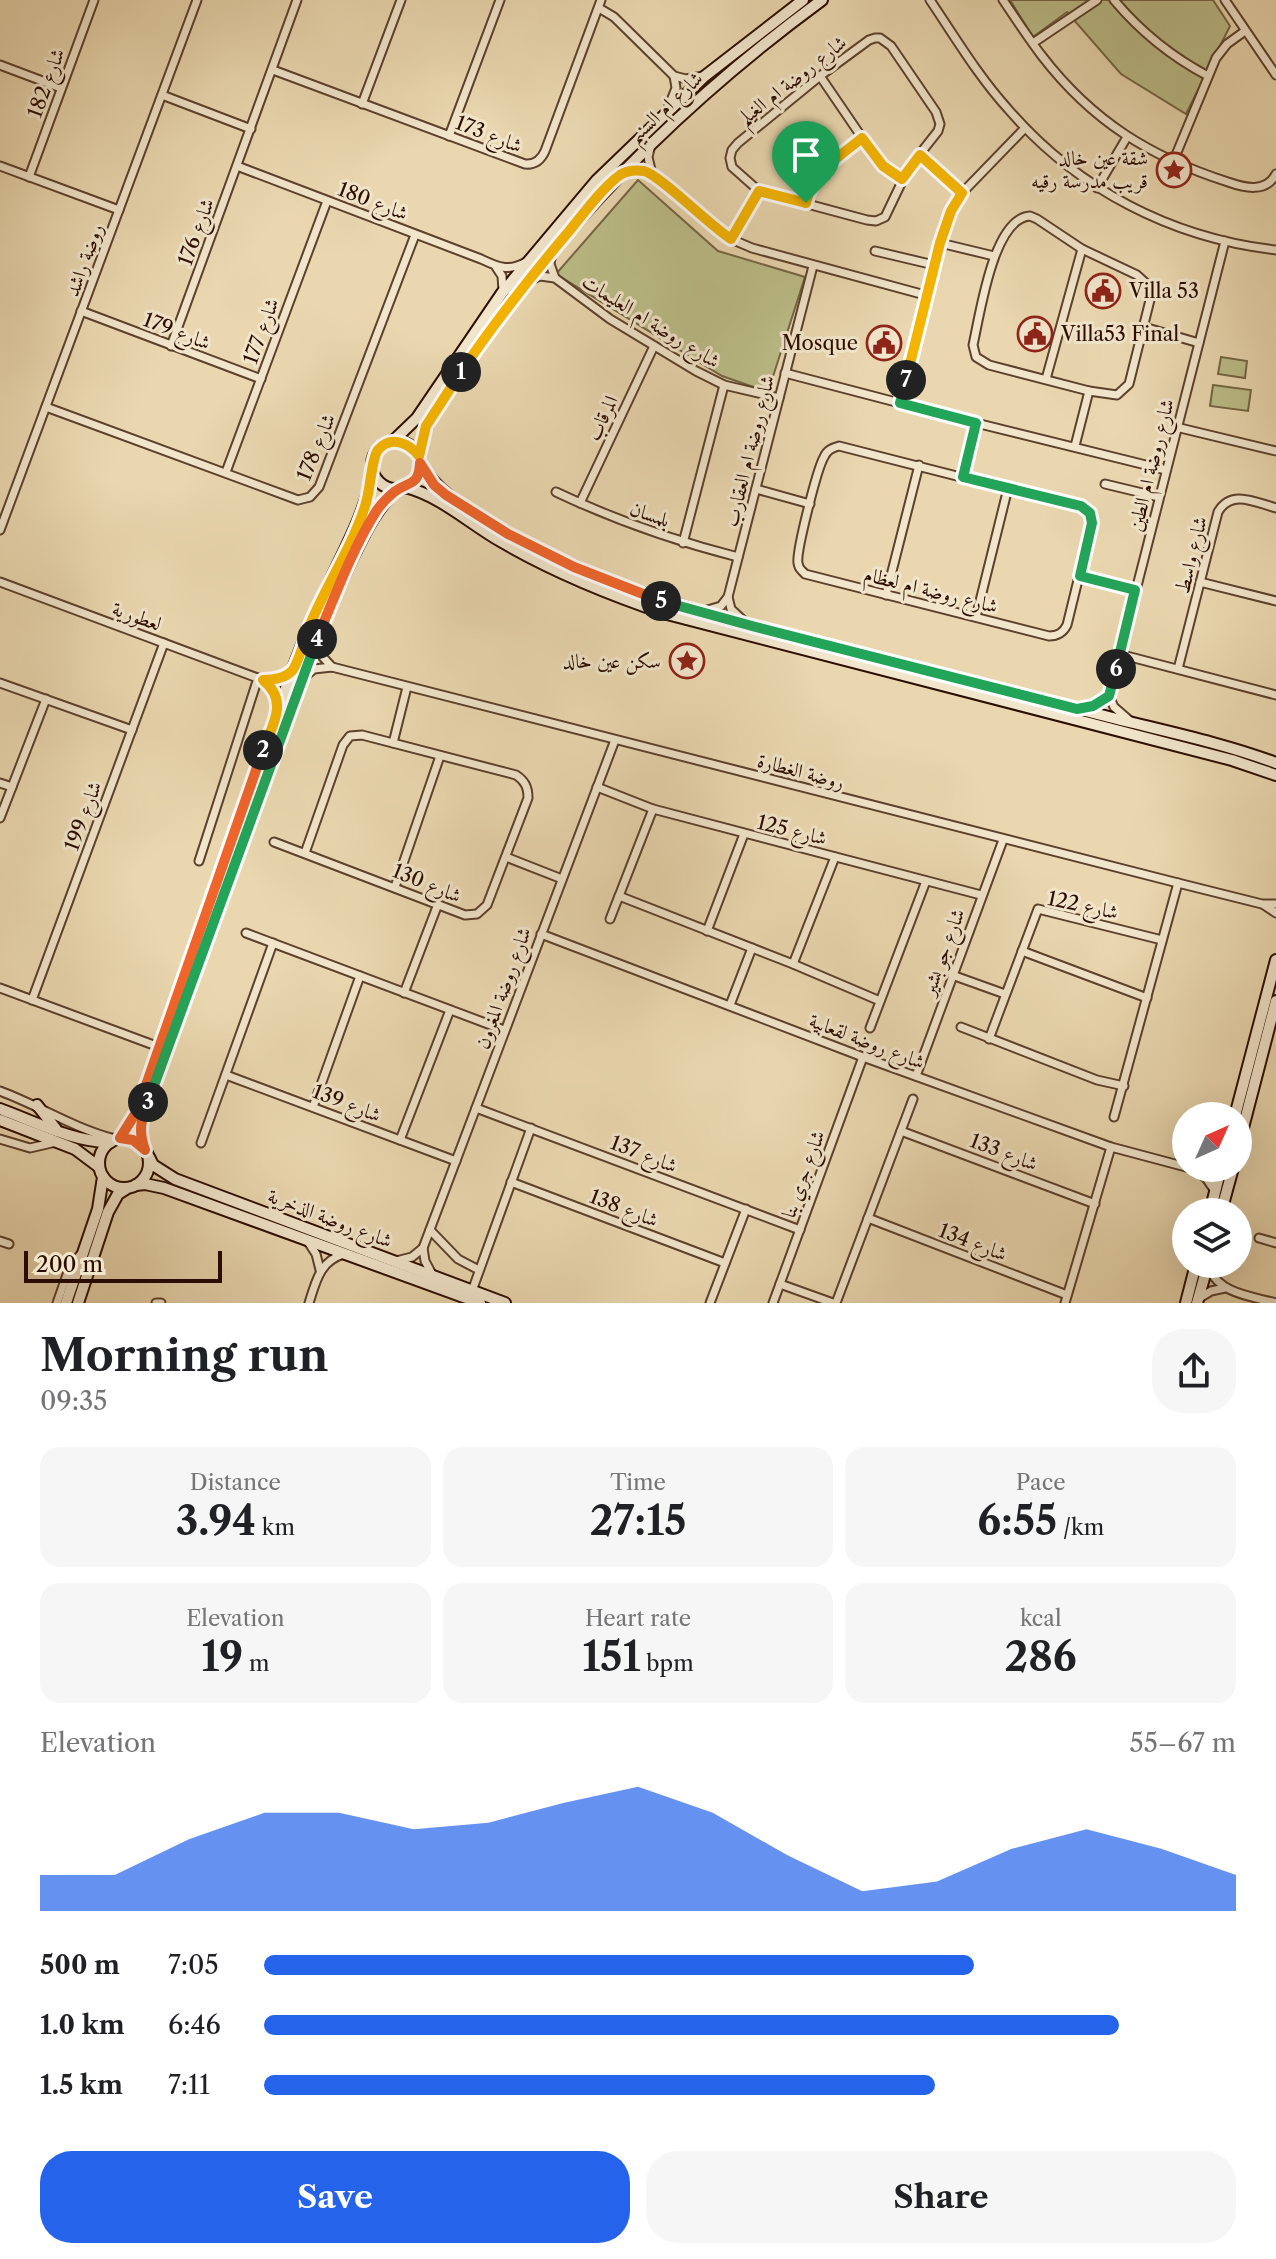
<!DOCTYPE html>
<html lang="en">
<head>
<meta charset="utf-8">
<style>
  body { margin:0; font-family:"Libre Caslon Text",Amiri,serif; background:#f6f6f6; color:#202124; height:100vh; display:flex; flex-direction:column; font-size:30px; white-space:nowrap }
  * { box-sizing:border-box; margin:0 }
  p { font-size:26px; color:#757577 }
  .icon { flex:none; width:44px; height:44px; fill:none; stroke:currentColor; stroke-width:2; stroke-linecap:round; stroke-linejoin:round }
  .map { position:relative; height:1303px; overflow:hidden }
  .side { display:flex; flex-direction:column; background:#fff; flex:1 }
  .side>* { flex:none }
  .needle { width:52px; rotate:45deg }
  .controls { position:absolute; left:1172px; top:1102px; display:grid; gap:16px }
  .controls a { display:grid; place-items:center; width:80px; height:80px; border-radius:50%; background:#fff; box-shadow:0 8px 32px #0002; font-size:40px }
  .scale { position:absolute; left:24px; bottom:20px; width:198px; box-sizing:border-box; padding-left:8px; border:4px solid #2c0d01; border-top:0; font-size:22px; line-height:28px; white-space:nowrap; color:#2c0d01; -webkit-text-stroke:6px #f1e5cb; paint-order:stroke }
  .pin { position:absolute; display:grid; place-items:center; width:68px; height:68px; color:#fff; margin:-82px -34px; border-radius:50% 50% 50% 0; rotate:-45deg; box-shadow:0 0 8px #0007 }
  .pin .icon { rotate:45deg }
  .km { position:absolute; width:40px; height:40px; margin:-20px; border-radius:50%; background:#222; color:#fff; font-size:22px; line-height:40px; text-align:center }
  .round { display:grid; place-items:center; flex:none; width:84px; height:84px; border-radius:32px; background:#f6f6f6 }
  .head { display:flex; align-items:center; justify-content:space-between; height:136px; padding:0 40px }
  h1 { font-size:44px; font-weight:700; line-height:60px }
  .stats { display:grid; grid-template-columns:repeat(3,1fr); gap:12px; height:136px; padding:8px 40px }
  .stats div { display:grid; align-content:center; border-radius:20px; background:#f6f6f6; text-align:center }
  .stats b { font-size:40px; font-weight:700 }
  .stats small { font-size:22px; font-weight:400 }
  .stats p { font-size:22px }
  .chart { height:224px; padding:16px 40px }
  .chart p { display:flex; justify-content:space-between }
  .chart svg { width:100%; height:144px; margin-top:8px; fill:#2563eb; opacity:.7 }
  .primary-button { display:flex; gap:16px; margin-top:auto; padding:16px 40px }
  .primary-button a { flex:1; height:92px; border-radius:32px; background:#2563eb; color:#fff; font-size:32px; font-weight:700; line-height:92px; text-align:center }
  .primary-button a+a { background:#f6f6f6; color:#202124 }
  ul { padding:0 40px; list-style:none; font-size:26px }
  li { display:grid; grid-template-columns:128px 96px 1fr; align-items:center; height:60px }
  li i { height:20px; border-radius:10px; background:#2563eb }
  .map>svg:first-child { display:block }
  .green { fill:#bbbd88; stroke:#746544; stroke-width:2 }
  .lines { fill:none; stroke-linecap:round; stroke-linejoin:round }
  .street-casing { stroke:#5c402c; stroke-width:11 }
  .secondary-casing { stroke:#2c0d01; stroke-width:14 }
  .street { stroke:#f1e5cb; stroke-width:7 }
  .secondary { stroke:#f1e5cb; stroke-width:10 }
  .split-1-casing { stroke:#fff; stroke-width:16 }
  .split-2-casing { stroke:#fff; stroke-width:16 }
  .split-3-casing { stroke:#fff; stroke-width:16 }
  .split-4-casing { stroke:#fff; stroke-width:16 }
  .split-5-casing { stroke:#fff; stroke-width:16 }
  .split-6-casing { stroke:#fff; stroke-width:16 }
  .split-7-casing { stroke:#fff; stroke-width:16 }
  .split-8-casing { stroke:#fff; stroke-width:16 }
  .split-1 { stroke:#f5b400; stroke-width:10 }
  .split-2 { stroke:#f5b400; stroke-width:10 }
  .split-3 { stroke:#f0652b; stroke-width:10 }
  .split-4 { stroke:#22a559; stroke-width:10 }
  .split-5 { stroke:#f0652b; stroke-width:10 }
  .split-6 { stroke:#22a559; stroke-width:10 }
  .split-7 { stroke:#22a559; stroke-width:10 }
  .split-8 { stroke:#f5b400; stroke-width:10 }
  .labels { text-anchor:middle; stroke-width:6; stroke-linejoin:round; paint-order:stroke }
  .street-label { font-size:20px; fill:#2c0d01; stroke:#f1e5cb }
  .poi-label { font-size:20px; fill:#2c0d01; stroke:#f1e5cb; text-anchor:end }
</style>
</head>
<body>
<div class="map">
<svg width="1276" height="1303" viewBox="0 0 1276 1303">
  <rect width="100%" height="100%" fill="#ead7af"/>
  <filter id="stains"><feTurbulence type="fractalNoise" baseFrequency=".0025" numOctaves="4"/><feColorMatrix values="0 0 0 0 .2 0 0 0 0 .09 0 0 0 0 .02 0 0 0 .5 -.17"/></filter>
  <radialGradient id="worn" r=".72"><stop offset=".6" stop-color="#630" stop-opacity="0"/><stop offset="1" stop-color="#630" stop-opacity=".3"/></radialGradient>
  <g class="green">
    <polygon points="1010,0 1213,0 1230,26 1186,114 1121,74 1067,12 1033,37"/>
    <polygon points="638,180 718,251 805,277 768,392 722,376 556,274"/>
    <polygon points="1221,357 1247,361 1245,378 1218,374"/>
    <polygon points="1213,385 1251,390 1248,411 1210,406"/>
  </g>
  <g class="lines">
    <g class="street-casing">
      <g id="street">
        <path d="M 930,0 C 955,37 978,76 1008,109 C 1077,189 1171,238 1276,250"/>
        <path d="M 1003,0 C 1016,19 1028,38 1042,56 C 1092,121 1150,157 1228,182 C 1245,188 1266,193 1276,174"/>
        <path d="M 1114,0 C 1140,31 1172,57 1208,76"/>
        <polyline points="1225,0 1276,75"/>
        <polyline points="599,8 614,17 674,76 686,79 703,76"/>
        <polygon points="875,38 880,38 891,46 936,112 940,124 938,131 908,169 885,217 876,221 867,220 759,191 732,167 730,158 732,150 738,143 820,76 869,40"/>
        <polyline points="1033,43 1097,0"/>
        <polyline points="0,65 61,88"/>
        <path d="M 273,70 L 525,164 C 535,165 541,160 545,151 L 601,0"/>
        <polyline points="820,76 878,161 902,179"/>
        <polyline points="162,95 251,129"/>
        <polyline points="362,104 401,0"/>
        <polyline points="668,108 676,88 674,76"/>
        <polyline points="449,136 500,0"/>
        <polyline points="651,145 648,157 652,174"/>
        <polyline points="920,155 962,193"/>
        <polyline points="1173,162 1216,58 1227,44 1245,31"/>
        <polyline points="0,166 119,210"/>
        <path d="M 237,166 L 481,259 C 498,267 508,272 526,262"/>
        <polyline points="624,173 639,171 652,174 710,225 731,239 752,248 925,295"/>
        <polyline points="29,177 94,0"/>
        <polyline points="1097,188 1127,137"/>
        <path d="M 806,203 C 812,172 838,157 862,138"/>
        <path d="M 1030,216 L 1037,219 L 1082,249 L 1137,275 L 1148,285 L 1150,300 L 1129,384 L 1117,395 L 1089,391 L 989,365 L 976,357 L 973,345 C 980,315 993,218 1030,216 Z"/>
        <polyline points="731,239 759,191"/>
        <polyline points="940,243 994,256"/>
        <polyline points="875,251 934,265"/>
        <polyline points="552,253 550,264 555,278"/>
        <polyline points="496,267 502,276 503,291"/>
        <polyline points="531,280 540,276 555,278 610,319 696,371 724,385 779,398"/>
        <polyline points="81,311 261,379"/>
        <polyline points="1144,327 1199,343"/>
        <polyline points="171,346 297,0"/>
        <polyline points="785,373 976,423 1166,470"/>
        <polyline points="1046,379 1082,249"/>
        <polyline points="900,403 925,295 951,211 962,193 1025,128"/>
        <polyline points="46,407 298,500 310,497 319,487 415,235"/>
        <polyline points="1176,427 1276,451"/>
        <path d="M 839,446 L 1086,509 L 1090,513 L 1092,523 L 1067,625 C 1063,633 1058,636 1049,636 L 805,574 C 801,569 799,570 798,563 C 796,552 817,469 824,457 C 827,450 832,448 839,446 Z"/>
        <polyline points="1075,446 1089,391"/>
        <polyline points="226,472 327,201"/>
        <polyline points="963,477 976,423"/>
        <polyline points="1105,484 1159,497"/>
        <polyline points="756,489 810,504"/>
        <path d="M 556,492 C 615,520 675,541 738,557"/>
        <polyline points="580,503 654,346"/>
        <polyline points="0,530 197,0"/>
        <polyline points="683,543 724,385"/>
        <polyline points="1080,576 1135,590"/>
        <polyline points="0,582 263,680 279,678 292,671"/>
        <polyline points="1200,582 1276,601"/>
        <polyline points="886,595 919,465"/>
        <polyline points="704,611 721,606 728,597"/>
        <polyline points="976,617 1008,488"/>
        <polyline points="745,622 731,609 728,597 813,266"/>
        <polyline points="318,642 321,655 332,667"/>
        <polyline points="1119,654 1276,695"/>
        <path d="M 1178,669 L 1218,512 C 1231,489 1255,502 1276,508"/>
        <polyline points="303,678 314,669 332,667 1178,883 1262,904 1276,904"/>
        <polyline points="263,680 274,692 279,707"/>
        <polyline points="0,683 132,730"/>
        <polyline points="1082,708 1099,704 1109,696"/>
        <polyline points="1129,720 1114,707 1109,696 1225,241"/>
        <polyline points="393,743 407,687"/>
        <polyline points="0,783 12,787"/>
        <polyline points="597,787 653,809 981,895"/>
        <polyline points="0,818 46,699"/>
        <path d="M 274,842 L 465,915 L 477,914 L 487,905 L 528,798 C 528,787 525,781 516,775 L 362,735 L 350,736 L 343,745 L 305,853"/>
        <polyline points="506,857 562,879"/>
        <polyline points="199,861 258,678"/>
        <polyline points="395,887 440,756"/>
        <polyline points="619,896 793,964 880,1001"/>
        <polyline points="1264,905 1276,913"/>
        <polyline points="610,919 653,809"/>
        <polyline points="707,931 744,834"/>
        <polyline points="246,933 504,1030"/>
        <polyline points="541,934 863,1057 1111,1147 1186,1167"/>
        <polyline points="1022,951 1147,998"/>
        <polyline points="793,964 835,857"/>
        <polyline points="952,975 1005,994"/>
        <polyline points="0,988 159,1047"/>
        <polyline points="404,993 438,904"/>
        <polyline points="32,1000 164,643"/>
        <polyline points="730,1005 752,948"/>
        <polyline points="961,1027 1097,1080 1124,1086"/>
        <polyline points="870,1028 926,881"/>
        <polyline points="989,1039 1038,909 1162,940"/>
        <polyline points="226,1075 456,1161"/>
        <polyline points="916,1076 1003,840"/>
        <path d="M 0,1091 C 40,1106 73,1128 115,1139"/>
        <polyline points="313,1107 360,976"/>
        <polyline points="476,1108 800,1230"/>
        <polyline points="1114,1117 1178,883"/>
        <polyline points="901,1131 1095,1204"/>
        <polyline points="0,1139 30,1148 56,1142"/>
        <polyline points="400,1140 450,1010"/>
        <polyline points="201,1143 273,943"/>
        <polyline points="1194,1169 1206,1178 1215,1191"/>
        <polyline points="511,1182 725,1263"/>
        <polyline points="868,1218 1067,1295"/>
        <polyline points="430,1230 458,1259 479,1270"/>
        <polyline points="1259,1238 1276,1243"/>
        <polyline points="307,1240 316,1254 320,1270"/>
        <polyline points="0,1241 9,1244"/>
        <polyline points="396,1261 412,1257 423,1248"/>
        <path d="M 1208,1266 C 1218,1294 1251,1296 1276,1303"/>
        <polyline points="433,1276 425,1261 423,1248 615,740"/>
        <polyline points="780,1284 833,1303"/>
        <polyline points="472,1291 531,1128"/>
        <polyline points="1198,1299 1211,1291 1225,1288"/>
        <polyline points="57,1303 69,1269 80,1255"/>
        <polyline points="156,1303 161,1303"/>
        <path d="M 309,1303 C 316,1281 320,1261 344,1254"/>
        <polyline points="710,1303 746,1209"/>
        <polyline points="773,1303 863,1057"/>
        <polyline points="836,1303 913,1099"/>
        <polyline points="1065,1303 1111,1147"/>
      </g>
    </g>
    <g class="secondary-casing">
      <g id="secondary">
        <circle cx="396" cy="465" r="24"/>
        <polyline points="392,442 417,418 502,293 597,180 705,76 803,0"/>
        <path d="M 419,456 C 423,418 451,386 472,355 C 568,217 687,99 822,0"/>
        <path d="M 420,463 C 436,490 460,505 487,521 C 585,581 692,611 802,639 C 902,664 1002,690 1101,715 C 1159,730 1220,742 1276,763"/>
        <path d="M 405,487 C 441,496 470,524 502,542 C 554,572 610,595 667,614 L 1232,760 L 1276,775"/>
        <polyline points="37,1105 56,1129"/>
        <path d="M 0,1109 C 33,1121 75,1143 111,1142"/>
        <polyline points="1235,1116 1276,960"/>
        <polyline points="0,1120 75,1149 99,1167"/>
        <circle cx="124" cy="1163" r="25"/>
        <path d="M 120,1138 L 137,1111 L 292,671 C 304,639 317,608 332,577 C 349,541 365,512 373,472"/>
        <polyline points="1238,1147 1276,1001"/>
        <path d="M 145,1150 L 140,1135 L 143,1116 C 186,1001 228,885 270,769 C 294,700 318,631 349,565 C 363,537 374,511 397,489"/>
        <polyline points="149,1157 153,1165 175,1179 505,1303"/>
        <polyline points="136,1185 145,1184 164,1188 480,1303"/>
        <polyline points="1210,1212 1221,1168"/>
        <polyline points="1221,1212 1233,1168"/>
        <polyline points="66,1303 98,1209 103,1177"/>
        <polyline points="78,1303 108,1212 118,1194 126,1189"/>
        <polyline points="1186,1303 1196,1264"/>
        <polyline points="1197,1303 1208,1264"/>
      </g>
    </g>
    <use href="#street" class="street"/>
    <use href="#secondary" class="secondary"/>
  </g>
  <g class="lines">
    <g class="split-1-casing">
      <path id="split-1" d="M 461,372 C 495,322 531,276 570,230 C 583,214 603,187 620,175 C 626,171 636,170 644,171 C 660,175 710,226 731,239 L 759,191 L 806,203"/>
    </g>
    <g class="split-2-casing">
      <path id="split-2" d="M 263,750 C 273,724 289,701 263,680 C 272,680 285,678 292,671 C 299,663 307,631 312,620 C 329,581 354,543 366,503 C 370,490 372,457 378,450 C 391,435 409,443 419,456 L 426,426 L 461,372"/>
    </g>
    <g class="split-3-casing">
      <path id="split-3" d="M 148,1102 C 141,1121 138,1130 145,1150 L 133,1140 L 120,1138 L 137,1111 L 263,750"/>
    </g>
    <g class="split-4-casing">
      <polyline id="split-4" points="148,1102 317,639"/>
    </g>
    <g class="split-5-casing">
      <path id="split-5" d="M 317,639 C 334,598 353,547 377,510 C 382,503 388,497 394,492 C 408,481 419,487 420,463 L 434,485 L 446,495 L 508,534 L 574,567 L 661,601"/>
    </g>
    <g class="split-6-casing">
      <polyline id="split-6" points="661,601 752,626 1077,709 1093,706 1109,696 1116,669"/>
    </g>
    <g class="split-7-casing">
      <polyline id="split-7" points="906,380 900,403 976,423 963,477 1081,506 1090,513 1092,523 1080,576 1135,590 1116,669"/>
    </g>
    <g class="split-8-casing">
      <path id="split-8" d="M 806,203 C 813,171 838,158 862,138 L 883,166 L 902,179 L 920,155 L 962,193 L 951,211 L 940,243 L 906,380"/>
    </g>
    <use href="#split-1" class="split-1"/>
    <use href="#split-2" class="split-2"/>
    <use href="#split-3" class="split-3"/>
    <use href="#split-4" class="split-4"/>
    <use href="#split-5" class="split-5"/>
    <use href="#split-6" class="split-6"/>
    <use href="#split-7" class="split-7"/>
    <use href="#split-8" class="split-8"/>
  </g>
  <defs>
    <g id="sight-ring" transform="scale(1.8)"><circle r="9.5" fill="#f1e5cb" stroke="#8f2418" stroke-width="1.5"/><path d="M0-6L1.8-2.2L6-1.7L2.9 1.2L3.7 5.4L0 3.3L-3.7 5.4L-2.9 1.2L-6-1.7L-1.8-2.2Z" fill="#8f2418"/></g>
    <g id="civic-ring" transform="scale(1.8)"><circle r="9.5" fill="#f1e5cb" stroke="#8f2418" stroke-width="1.5"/><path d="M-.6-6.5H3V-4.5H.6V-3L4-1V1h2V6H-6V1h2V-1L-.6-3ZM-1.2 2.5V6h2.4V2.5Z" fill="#8f2418"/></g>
  </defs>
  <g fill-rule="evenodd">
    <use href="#sight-ring" x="1174" y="170"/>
    <use href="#civic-ring" x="1103" y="291"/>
    <use href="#civic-ring" x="1035" y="334"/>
    <use href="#civic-ring" x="884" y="343"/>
    <use href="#sight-ring" x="687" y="661"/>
  </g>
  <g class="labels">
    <g class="street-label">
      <text transform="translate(792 80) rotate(-38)" y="7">شارع روضة ام الغيلم</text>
      <text transform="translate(46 83) rotate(-70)" y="7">شارع 182</text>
      <text transform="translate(665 107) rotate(-43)" y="7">شارع ام السنيم</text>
      <text transform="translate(489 134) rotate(21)" y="7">شارع 173</text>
      <text transform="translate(373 201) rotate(21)" y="7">شارع 180</text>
      <text transform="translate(196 232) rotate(-70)" y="7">شارع 176</text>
      <text transform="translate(84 260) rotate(-70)" y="7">روضة راشد</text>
      <text transform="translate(651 321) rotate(32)" y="7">شارع روضة ام العليمات</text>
      <text transform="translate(177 331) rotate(21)" y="7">شارع 179</text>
      <text transform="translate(261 331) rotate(-70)" y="7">شارع 177</text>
      <text transform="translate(602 418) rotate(-65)" y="7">المرقاب</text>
      <text transform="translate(316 447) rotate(-68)" y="7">شارع 178</text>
      <text transform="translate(749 451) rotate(-76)" y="7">شارع روضة ام العقارب</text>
      <text transform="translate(1151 465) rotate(-76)" y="7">شارع روضة ام الطين</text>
      <text transform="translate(650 514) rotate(19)" y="7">بلمسان</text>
      <text transform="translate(1191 555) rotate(-76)" y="7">شارع واسط</text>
      <text transform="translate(931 590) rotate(14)" y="7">شارع روضة ام لعظام</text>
      <text transform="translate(137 616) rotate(20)" y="7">لعطورية</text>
      <text transform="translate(801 771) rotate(15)" y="7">روضة الغطارة</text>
      <text transform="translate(83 816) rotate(-70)" y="7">شارع 199</text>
      <text transform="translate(792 830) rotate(14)" y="7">شارع 125</text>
      <text transform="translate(427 883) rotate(22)" y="7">شارع 130</text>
      <text transform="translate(1083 905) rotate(12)" y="7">شارع 122</text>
      <text transform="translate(943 952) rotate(-70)" y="7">شارع جو بشير</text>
      <text transform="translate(503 988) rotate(-70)" y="7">شارع روضة المغرون</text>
      <text transform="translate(867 1041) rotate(21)" y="7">شارع روضة لقعابية</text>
      <text transform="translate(347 1103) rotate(21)" y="7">شارع 139</text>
      <text transform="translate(1004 1152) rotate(21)" y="7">شارع 133</text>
      <text transform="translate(644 1154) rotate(21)" y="7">شارع 137</text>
      <text transform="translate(803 1174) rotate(-70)" y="7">شارع جري بنا</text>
      <text transform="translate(624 1208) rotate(21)" y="7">شارع 138</text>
      <text transform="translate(330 1218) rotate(21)" y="7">شارع روضة الذخرية</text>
      <text transform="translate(973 1242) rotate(21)" y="7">شارع 134</text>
    </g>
    <g class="poi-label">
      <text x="1148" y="165">شقة عين خالد<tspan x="1148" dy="23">قريب مدرسة رقيه</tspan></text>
      <text x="1129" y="298" text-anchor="start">Villa 53</text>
      <text x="1061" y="341" text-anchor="start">Villa53 Final</text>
      <text x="858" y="350">Mosque</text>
      <text x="661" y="668">سكن عين خالد</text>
    </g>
  </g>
  <rect width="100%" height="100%" filter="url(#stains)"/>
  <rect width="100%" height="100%" fill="url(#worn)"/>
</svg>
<div class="controls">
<a><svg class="needle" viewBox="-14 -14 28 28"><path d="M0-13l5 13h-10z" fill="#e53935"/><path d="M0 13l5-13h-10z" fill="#757577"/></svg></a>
<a><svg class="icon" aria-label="layers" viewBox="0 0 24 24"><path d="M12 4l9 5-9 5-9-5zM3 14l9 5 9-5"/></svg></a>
</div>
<div class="scale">200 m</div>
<div class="pin" style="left:806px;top:203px;background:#1e9e55"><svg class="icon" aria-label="arrive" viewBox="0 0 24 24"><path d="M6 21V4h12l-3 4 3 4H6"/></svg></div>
<b class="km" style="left:461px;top:372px">1</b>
<b class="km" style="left:263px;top:750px">2</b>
<b class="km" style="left:148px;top:1102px">3</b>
<b class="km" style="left:317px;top:639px">4</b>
<b class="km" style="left:661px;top:601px">5</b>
<b class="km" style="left:1116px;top:669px">6</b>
<b class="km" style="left:906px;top:380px">7</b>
</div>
<section class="side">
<div class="head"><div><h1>Morning run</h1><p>09:35</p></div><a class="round"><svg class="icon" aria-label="share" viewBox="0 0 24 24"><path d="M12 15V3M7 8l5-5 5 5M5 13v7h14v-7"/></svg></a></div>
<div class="stats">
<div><p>Distance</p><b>3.94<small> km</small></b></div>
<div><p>Time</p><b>27:15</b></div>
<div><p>Pace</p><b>6:55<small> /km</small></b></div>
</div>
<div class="stats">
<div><p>Elevation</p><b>19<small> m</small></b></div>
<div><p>Heart rate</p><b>151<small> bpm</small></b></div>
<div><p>kcal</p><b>286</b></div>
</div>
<div class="chart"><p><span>Elevation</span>55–67 m</p>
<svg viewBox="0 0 160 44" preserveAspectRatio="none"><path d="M0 44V33L10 33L20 22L30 14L40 14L50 19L60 17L70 11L80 6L90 14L100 27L110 38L120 35L130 25L140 19L150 25L160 33V44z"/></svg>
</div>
<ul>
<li><b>500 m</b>7:05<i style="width:73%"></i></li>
<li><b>1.0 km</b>6:46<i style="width:88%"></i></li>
<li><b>1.5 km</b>7:11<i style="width:69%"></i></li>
</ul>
<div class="primary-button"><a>Save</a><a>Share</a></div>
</section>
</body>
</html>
